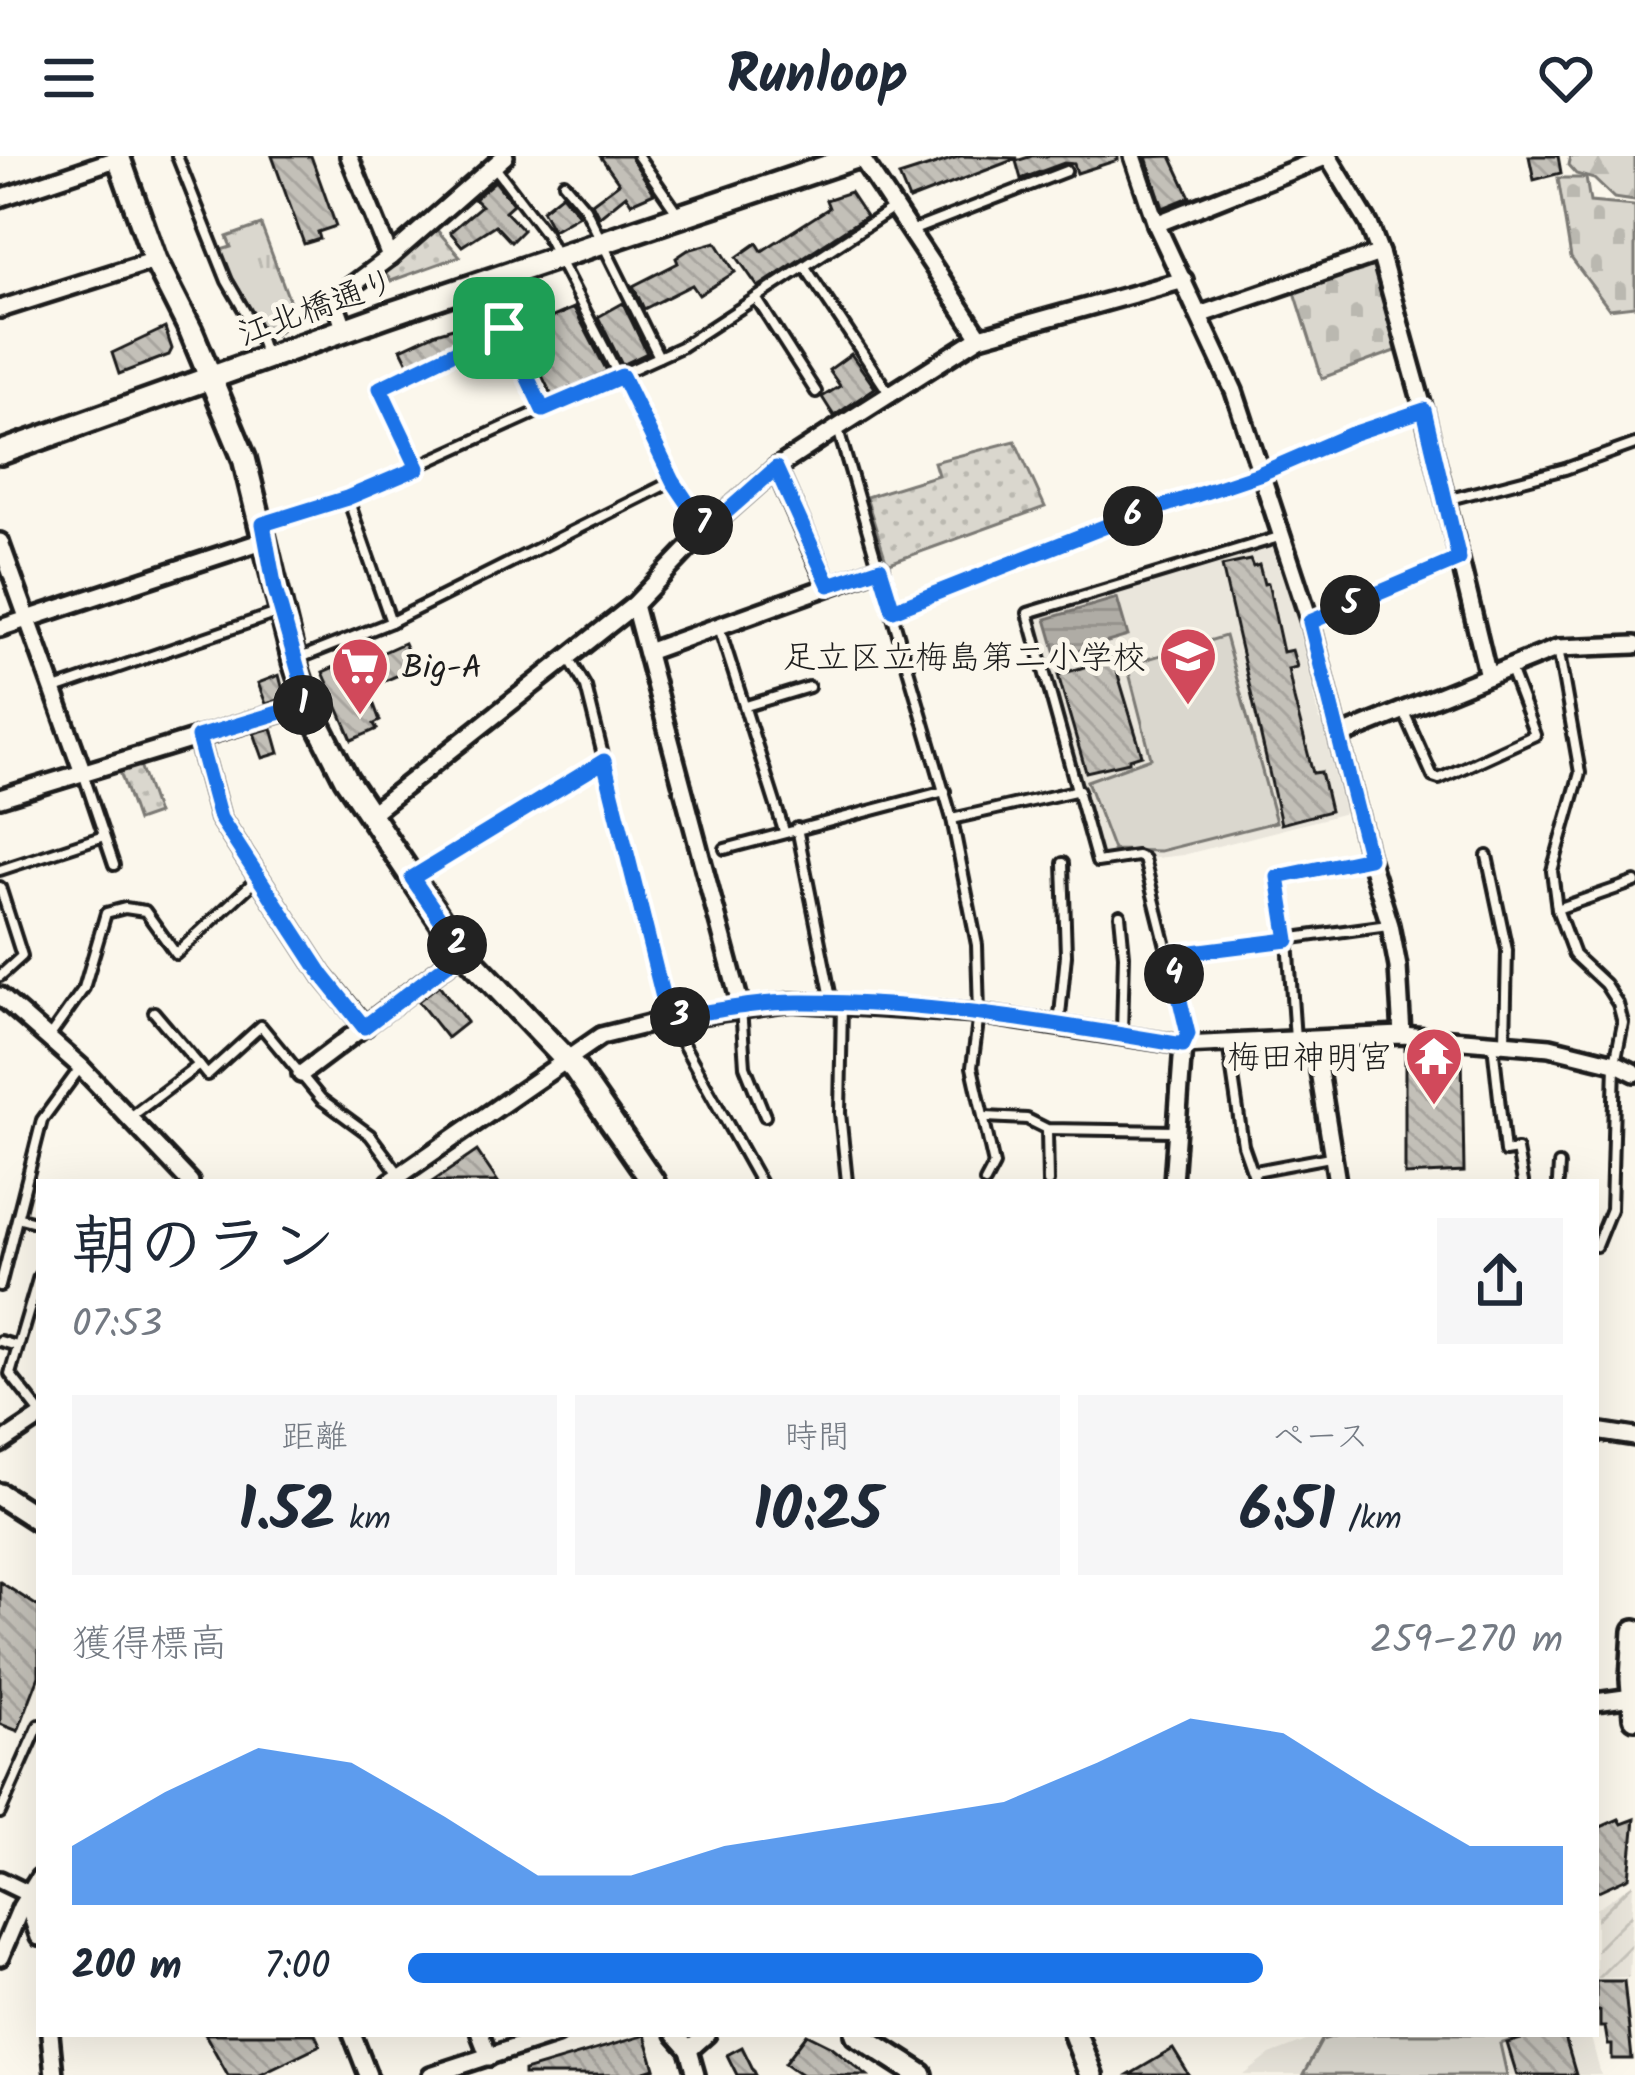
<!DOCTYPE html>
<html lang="ja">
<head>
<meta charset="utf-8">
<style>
  body { margin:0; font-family:Kalam,"Klee One",sans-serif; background:#f6f6f7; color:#1f2937; height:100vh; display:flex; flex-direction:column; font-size:45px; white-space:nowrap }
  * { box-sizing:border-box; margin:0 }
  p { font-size:39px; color:#747a83 }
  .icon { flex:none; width:66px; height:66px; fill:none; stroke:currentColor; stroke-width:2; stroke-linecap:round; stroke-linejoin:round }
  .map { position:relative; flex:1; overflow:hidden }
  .side { position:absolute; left:36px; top:1023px; width:1563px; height:858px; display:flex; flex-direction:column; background:#fff; border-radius:0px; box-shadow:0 12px 48px #0002 }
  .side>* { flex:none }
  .pin { position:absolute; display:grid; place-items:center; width:102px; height:102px; color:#fff; margin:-51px; border-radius:24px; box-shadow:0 6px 18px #0006 }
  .km { position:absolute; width:60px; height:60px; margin:-30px; border-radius:50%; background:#222; color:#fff; font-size:33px; line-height:60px; text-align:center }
  .round { display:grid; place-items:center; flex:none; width:126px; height:126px; border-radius:0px; background:#f6f6f7 }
  .overview { display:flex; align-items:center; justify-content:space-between; height:204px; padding:0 36px }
  h1 { font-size:66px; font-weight:600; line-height:90px }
  .figures { display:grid; grid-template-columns:repeat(3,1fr); gap:18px; height:204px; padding:12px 36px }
  .figures div { display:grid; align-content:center; border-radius:0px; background:#f6f6f7; text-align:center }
  .figures b { font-size:60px; font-weight:600 }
  .figures small { font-size:33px; font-weight:400 }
  .figures p { font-size:33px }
  .chart { height:336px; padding:24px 36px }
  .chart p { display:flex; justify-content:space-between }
  .chart svg { width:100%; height:216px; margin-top:12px; fill:#1a73e8; opacity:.7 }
  ul { padding:0 36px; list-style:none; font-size:39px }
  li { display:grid; grid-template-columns:192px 144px 1fr; align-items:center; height:90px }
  li i { height:30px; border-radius:15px; background:#1a73e8 }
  header { display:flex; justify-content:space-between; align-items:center; height:156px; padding:0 36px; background:#fff; font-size:54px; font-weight:600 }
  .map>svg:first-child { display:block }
  .built { fill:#eae6dc }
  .industrial { fill:url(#industrial-furrows) }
  .grass { fill:url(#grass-tufts); stroke:#7b7a75; stroke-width:3 }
  .forest { fill:url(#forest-firs); stroke:#7b7a75; stroke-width:3 }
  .cemetery { fill:url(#cemetery-stones); stroke:#7b7a75; stroke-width:3 }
  .park { fill:url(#park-dots); stroke:#7b7a75; stroke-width:3 }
  .garden { fill:#dad7ce; stroke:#7b7a75; stroke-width:3 }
  .water { fill:url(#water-rules); stroke:#74726e; stroke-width:3 }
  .building { fill:url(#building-back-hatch); stroke:#1c1c1c; stroke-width:3 }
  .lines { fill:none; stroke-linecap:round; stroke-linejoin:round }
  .lane-casing { stroke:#1c1c1c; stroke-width:16 }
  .street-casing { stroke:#1c1c1c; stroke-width:24 }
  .secondary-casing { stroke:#1c1c1c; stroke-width:30 }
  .lane { stroke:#fbf7ec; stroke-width:8 }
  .street { stroke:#fbf7ec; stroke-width:15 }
  .secondary { stroke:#fbf7ec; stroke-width:21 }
  .route-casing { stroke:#fff; stroke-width:24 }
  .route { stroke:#1a73e8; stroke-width:15 }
  .labels { text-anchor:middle; stroke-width:10; stroke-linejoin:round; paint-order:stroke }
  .street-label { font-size:33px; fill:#1c1c1c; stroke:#fbf7ec }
  .poi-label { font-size:33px; fill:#1c1c1c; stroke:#fbf7ec; text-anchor:end }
</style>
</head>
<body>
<header><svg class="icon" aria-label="menu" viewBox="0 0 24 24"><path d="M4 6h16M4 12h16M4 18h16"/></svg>Runloop<svg class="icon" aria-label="heart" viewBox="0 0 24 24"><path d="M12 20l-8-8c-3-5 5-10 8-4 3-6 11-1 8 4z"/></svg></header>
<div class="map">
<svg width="1635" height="1919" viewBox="0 0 1635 1919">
  <defs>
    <pattern id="industrial-furrows" width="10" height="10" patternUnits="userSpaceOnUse" patternTransform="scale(3)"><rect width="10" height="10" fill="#eae6dc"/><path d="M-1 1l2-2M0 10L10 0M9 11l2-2" fill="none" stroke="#c8c5bc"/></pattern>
    <pattern id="grass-tufts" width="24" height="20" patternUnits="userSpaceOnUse" patternTransform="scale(3)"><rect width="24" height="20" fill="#dad7ce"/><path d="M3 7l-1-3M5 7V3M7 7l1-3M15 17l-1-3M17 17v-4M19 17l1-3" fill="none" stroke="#bab8b0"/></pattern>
    <pattern id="forest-firs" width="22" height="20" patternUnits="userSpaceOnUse" patternTransform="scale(3)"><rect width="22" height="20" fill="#dad7ce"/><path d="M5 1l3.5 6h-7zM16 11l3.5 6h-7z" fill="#bab8b0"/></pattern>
    <pattern id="cemetery-stones" width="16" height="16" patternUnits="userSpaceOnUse" patternTransform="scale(3)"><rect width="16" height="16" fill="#dad7ce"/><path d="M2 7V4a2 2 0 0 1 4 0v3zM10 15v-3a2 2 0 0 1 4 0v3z" fill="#bab8b0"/></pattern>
    <pattern id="park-dots" width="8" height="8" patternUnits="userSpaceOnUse" patternTransform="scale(3)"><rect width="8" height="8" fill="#dad7ce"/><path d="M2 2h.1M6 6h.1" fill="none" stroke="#bab8b0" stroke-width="1.8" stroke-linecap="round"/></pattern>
    <pattern id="water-rules" width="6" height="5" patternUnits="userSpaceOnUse" patternTransform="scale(3)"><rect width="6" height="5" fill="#afaca5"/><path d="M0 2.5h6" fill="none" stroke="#96938d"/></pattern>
    <pattern id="building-back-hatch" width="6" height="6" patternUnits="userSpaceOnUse" patternTransform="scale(3)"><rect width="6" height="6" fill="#c3c0b8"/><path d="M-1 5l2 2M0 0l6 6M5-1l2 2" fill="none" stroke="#a7a49e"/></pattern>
  </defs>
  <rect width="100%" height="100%" fill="#fbf7ec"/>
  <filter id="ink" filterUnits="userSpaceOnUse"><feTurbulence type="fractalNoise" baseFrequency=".00833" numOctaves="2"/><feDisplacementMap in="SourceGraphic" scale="24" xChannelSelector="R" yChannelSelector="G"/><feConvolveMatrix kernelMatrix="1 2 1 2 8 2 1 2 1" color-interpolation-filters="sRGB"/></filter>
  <g filter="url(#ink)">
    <g class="built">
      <polygon points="1273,388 1295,450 1318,537 1313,538 1320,565 1324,565 1346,657 1183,699 1148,703 1141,696 1102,701 1034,459"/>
      <polygon points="1324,1878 1590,1878 1601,1919 1244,1919 1270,1899"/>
    </g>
    <polygon class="industrial" points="1633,1727 1629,1821 1596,1822 1596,1753"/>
    <polygon class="grass" points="261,69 296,162 275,179 265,177 228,114 221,94 231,91 227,81"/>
    <polygon class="forest" points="1570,0 1635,0 1635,45 1614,42 1594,23 1576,18 1568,9"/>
    <g class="cemetery">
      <polygon points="1558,22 1586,22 1590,46 1635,50 1635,150 1609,153 1571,102"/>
      <polygon points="1375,107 1401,193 1322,222 1294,133"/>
    </g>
    <g class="park">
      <polygon points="436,73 460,100 391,125 384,116"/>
      <polygon points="1015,285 1045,351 887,408 866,341 938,319 934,306"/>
      <polygon points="139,606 157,658 137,665 119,613"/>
    </g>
    <g class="garden">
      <polygon points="1225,480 1276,666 1160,695 1113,694 1087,625 1151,602 1127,509"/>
      <polygon points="1341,1878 1530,1878 1500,1888 1507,1919 1303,1919 1322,1884"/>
    </g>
    <polygon class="water" points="1117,442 1128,480 1057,501 1046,463"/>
    <g class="building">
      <polygon points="272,0 311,0 336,70 318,76 320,83 304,88"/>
      <polygon points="600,0 630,0 654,37 631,47 626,39 599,61 592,47 619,27"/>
      <polygon points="961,0 1018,2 909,44 899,20"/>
      <polygon points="1032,0 1118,0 1118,4 1077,17 1074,8 1064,7 1021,23 1016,5"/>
      <polygon points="1171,0 1190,41 1163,52 1146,1"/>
      <polygon points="1529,0 1558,0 1561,17 1534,24"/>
      <polygon points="495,25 513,48 505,55 523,74 511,86 495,69 462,90 450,76 481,50 474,43"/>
      <polygon points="850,36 866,60 758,131 737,101 757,87 762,95 829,52 826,44"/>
      <polygon points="562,38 579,59 553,74 542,54"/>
      <polygon points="716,86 735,116 699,139 692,129 644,153 633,130 678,107 676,102 688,94"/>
      <polygon points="623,147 647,197 622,209 598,161"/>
      <polygon points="574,152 607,215 552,240 520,175"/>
      <polygon points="500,158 503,164 409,209 401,193 436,177"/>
      <polygon points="165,172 172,193 169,199 119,218 112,197"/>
      <polygon points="851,198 875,232 834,260 822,241 840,230 829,214"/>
      <polygon points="1250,404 1253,411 1259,409 1264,428 1268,427 1283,496 1292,494 1297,511 1288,513 1294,543 1313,617 1321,616 1330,655 1281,668 1222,410"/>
      <polygon points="404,487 415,512 368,532 380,565 374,568 377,573 352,584 323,516 355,502 357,508"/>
      <polygon points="1113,502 1142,599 1129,603 1129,606 1086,616 1058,519"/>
      <polygon points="279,519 285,542 266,548 258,527"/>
      <polygon points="272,572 279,597 263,602 254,577"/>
      <polygon points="439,829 467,866 447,882 418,845"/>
      <polygon points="1405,891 1462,896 1464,1016 1405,1019"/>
      <polygon points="477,995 498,1026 432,1026"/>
      <polygon points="0,1426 39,1451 39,1520 18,1575 0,1568"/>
      <polygon points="1619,1663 1622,1668 1635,1663 1629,1721 1596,1736 1596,1673"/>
      <polygon points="1596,1825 1624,1825 1632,1903 1612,1903 1612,1889 1608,1889 1605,1871 1600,1871 1600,1855 1596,1855"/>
      <polygon points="205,1878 315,1878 320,1889 258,1919 228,1919"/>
      <polygon points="807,1878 831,1890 867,1919 802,1919 785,1907"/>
      <polygon points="1539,1878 1564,1878 1576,1919 1517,1919 1507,1887"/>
      <polygon points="645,1879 655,1913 636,1919 524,1919 524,1915"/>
      <polygon points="742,1891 756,1919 737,1919 727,1899"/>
      <polygon points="1173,1893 1189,1919 1129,1919"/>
    </g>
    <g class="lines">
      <g class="lane-casing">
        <g id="lane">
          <polyline points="177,0 227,125 259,180 266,201"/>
          <polyline points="638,0 679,59"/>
          <polyline points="494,10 545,77 673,325 706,373"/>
          <polyline points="564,27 585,52 659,201"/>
          <polyline points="911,75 1066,15"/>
          <polyline points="805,111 889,237"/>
          <polyline points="756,142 816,236"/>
          <polyline points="838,273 952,663 977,789 979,858 972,911 994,1009 985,1026"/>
          <polyline points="418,312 380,232 504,172 543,253"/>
          <polyline points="348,343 391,466"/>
          <polyline points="1446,344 1565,313 1635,288"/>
          <polyline points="264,367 347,342 681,191 892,53"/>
          <polyline points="893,454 1119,365 1259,318 1352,279 1424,255"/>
          <polyline points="1311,465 1458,403"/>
          <polyline points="719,471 784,675"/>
          <polyline points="1558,492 1580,617 1552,715 1557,753 1574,799 1605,828 1618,848 1623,867 1615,907 1611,1053 1596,1090"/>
          <polyline points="569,502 586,531 669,863 760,1026"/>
          <polyline points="295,504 391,466 673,325"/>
          <polyline points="55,533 280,456"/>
          <polyline points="746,550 809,531"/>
          <polyline points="1404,556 1433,621 1439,623 1535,579 1510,513"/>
          <polyline points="82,614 114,709"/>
          <polyline points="952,663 1079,634"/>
          <polyline points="797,672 832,847"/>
          <polyline points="725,693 945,635"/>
          <polyline points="1487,700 1507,794 1505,886"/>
          <polyline points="0,714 104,680"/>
          <polyline points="414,721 604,605"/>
          <polyline points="0,731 22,800 0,820"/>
          <polyline points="1557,753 1635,726"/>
          <polyline points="1120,759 1124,799 1122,877"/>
          <polyline points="1169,799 1388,769"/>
          <polyline points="842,848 840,957 847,1026"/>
          <polyline points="741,851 745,910 765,960"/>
          <polyline points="154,856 199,909"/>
          <polyline points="1059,869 1066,799 1063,707"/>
          <polyline points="50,880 84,832 106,757 125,752 145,755 176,798 257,723"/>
          <polyline points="1295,883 1288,784 1278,721 1368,702"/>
          <polyline points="1183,887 1188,878 1144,703 1137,700 1097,706 1028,457 1279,381"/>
          <polyline points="1228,887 1243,989 1256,1026"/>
          <polyline points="1493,888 1505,996 1517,994 1523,1026"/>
          <polyline points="985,961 1027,963 1047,973 1174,975"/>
          <polyline points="129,962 199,909 207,919 261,870 321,943 370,979 400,1019"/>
          <polyline points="1047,974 1048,1026"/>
          <polyline points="1255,1015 1330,1001"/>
          <polyline points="1558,1026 1559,1009"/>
          <polyline points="20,1062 39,1067"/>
          <polyline points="39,1120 10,1218 39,1255"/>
          <polyline points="0,1130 42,964 80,912"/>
          <polyline points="0,1185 17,1190"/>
          <polyline points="0,1657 39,1569"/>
        </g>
      </g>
      <g class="street-casing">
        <g id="street">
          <polyline points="349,0 390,101"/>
          <polyline points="860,0 980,181"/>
          <polyline points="1133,0 1156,68 1234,235 1310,466 1369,702 1390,769 1398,811 1402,879"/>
          <polyline points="1328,0 1369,68 1380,97 1424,255 1488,520"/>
          <polyline points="0,42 119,2"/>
          <polyline points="1156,68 1328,0"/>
          <polyline points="0,153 155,104"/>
          <polyline points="1199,159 1380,97"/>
          <polyline points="345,174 334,143 390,101 505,0"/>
          <polyline points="776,312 828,429"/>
          <polyline points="0,386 82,614"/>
          <polyline points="634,449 741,851"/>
          <polyline points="0,472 266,384"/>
          <polyline points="647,496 880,412"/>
          <polyline points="1340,580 1558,492 1635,489"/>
          <polyline points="198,581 220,662 323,820 365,871"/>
          <polyline points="0,642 308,548"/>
          <polyline points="370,658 634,449 706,374 776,312 837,272 980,181 1184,124"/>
          <polyline points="0,840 81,911 190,1026"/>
          <polyline points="1314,884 1337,1026"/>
          <polyline points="301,918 463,796"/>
          <polyline points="390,1026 601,880 669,863 792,846 979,858 1183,889 1402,879 1550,891 1615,907 1635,917"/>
          <polyline points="1173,1026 1183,889"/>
          <polyline points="1596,1275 1635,1281"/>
          <polyline points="0,1288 39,1262"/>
          <polyline points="1596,1546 1632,1541"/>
          <polyline points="0,1724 31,1739"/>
          <polyline points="27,1746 39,1781"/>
          <polyline points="0,1801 21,1751 39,1722"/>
          <polyline points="50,1878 54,1919"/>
          <polyline points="352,1878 368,1919"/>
          <polyline points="480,1878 489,1901"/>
          <polyline points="675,1878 689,1894"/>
          <polyline points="431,1919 556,1878"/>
          <polyline points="696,1919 689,1894 707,1878"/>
        </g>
      </g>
      <g class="secondary-casing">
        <g id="secondary">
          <polyline points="118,0 155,104 191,175 244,302 294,505 308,548 346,623 457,789 575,913 653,1026"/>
          <polyline points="0,297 389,158 859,0"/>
          <polyline points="0,1339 39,1364"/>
          <polyline points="1635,1475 1632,1523 1635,1561"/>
          <polyline points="857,1878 921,1919"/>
          <polyline points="1075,1878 1091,1919"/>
        </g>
      </g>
      <use href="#lane" class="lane"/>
      <use href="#street" class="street"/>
      <use href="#secondary" class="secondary"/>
    </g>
  </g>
  <g class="lines" filter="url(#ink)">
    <g class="route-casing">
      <path id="route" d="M 504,172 L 543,254 L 622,220 L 673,325 L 706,374 L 776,312 L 829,429 L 880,412 L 893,454 L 1119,365 L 1259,318 L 1352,278 L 1424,254 L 1459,403 L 1310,466 L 1369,702 L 1278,721 L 1288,784 L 1169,799 L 1188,878 L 1183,889 C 1056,868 926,845 797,846 C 754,846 711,856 668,862 L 604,605 L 412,722 L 463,796 L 364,871 L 323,820 L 220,662 L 198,581 L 308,548 L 275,433 L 263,368 L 347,342 L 418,312 L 380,232 Z"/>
    </g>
    <use href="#route" class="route"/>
  </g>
  <defs>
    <g id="school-pin" transform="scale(3)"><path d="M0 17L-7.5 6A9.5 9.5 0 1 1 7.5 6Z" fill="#d1495b" stroke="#fbf7ec"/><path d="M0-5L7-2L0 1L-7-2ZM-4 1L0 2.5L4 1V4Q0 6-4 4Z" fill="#fff"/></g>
    <g id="supermarket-pin" transform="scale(3)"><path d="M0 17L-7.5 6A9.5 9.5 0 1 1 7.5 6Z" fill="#d1495b" stroke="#fbf7ec"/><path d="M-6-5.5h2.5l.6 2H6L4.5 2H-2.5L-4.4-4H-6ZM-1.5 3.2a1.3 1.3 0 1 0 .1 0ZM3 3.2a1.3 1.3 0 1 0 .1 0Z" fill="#fff"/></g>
    <g id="temple-pin" transform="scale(3)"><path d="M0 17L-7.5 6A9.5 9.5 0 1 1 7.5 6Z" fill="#d1495b" stroke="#fbf7ec"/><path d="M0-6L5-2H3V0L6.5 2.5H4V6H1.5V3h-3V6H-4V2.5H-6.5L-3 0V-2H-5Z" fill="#fff"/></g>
  </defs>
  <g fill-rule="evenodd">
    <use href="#school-pin" x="1188" y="500"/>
    <use href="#supermarket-pin" x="360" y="510"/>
    <use href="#temple-pin" x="1434" y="900"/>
  </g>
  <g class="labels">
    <g class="street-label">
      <text transform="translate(316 150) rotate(-20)" y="12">江北橋通り</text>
    </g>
    <g class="poi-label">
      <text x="1146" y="512">足立区立梅島第二小学校</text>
      <text x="402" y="522" text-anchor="start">Big-A</text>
      <text x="1392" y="912">梅田神明宮</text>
    </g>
  </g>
</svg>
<div class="pin" style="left:504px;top:172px;background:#1e9e55"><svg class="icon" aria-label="arrive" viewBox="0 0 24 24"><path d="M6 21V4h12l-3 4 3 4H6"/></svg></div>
<b class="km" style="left:303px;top:549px">1</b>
<b class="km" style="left:457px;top:789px">2</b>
<b class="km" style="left:680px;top:861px">3</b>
<b class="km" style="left:1174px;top:818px">4</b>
<b class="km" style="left:1350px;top:449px">5</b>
<b class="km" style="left:1133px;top:360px">6</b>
<b class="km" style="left:703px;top:369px">7</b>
<section class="side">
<div class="overview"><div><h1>朝のラン</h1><p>07:53</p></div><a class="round"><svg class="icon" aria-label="share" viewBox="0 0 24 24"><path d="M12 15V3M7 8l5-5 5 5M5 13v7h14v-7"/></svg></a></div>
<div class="figures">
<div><p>距離</p><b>1.52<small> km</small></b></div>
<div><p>時間</p><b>10:25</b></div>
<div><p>ペース</p><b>6:51<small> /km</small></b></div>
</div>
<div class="chart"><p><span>獲得標高</span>259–270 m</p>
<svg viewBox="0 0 160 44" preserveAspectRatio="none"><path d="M0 44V32L10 21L20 12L30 15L40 26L50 38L60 38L70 32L80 29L90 26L100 23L110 15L120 6L130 9L140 21L150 32L160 32V44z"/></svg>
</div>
<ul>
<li><b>200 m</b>7:00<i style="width:74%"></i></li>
</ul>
</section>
</div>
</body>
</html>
